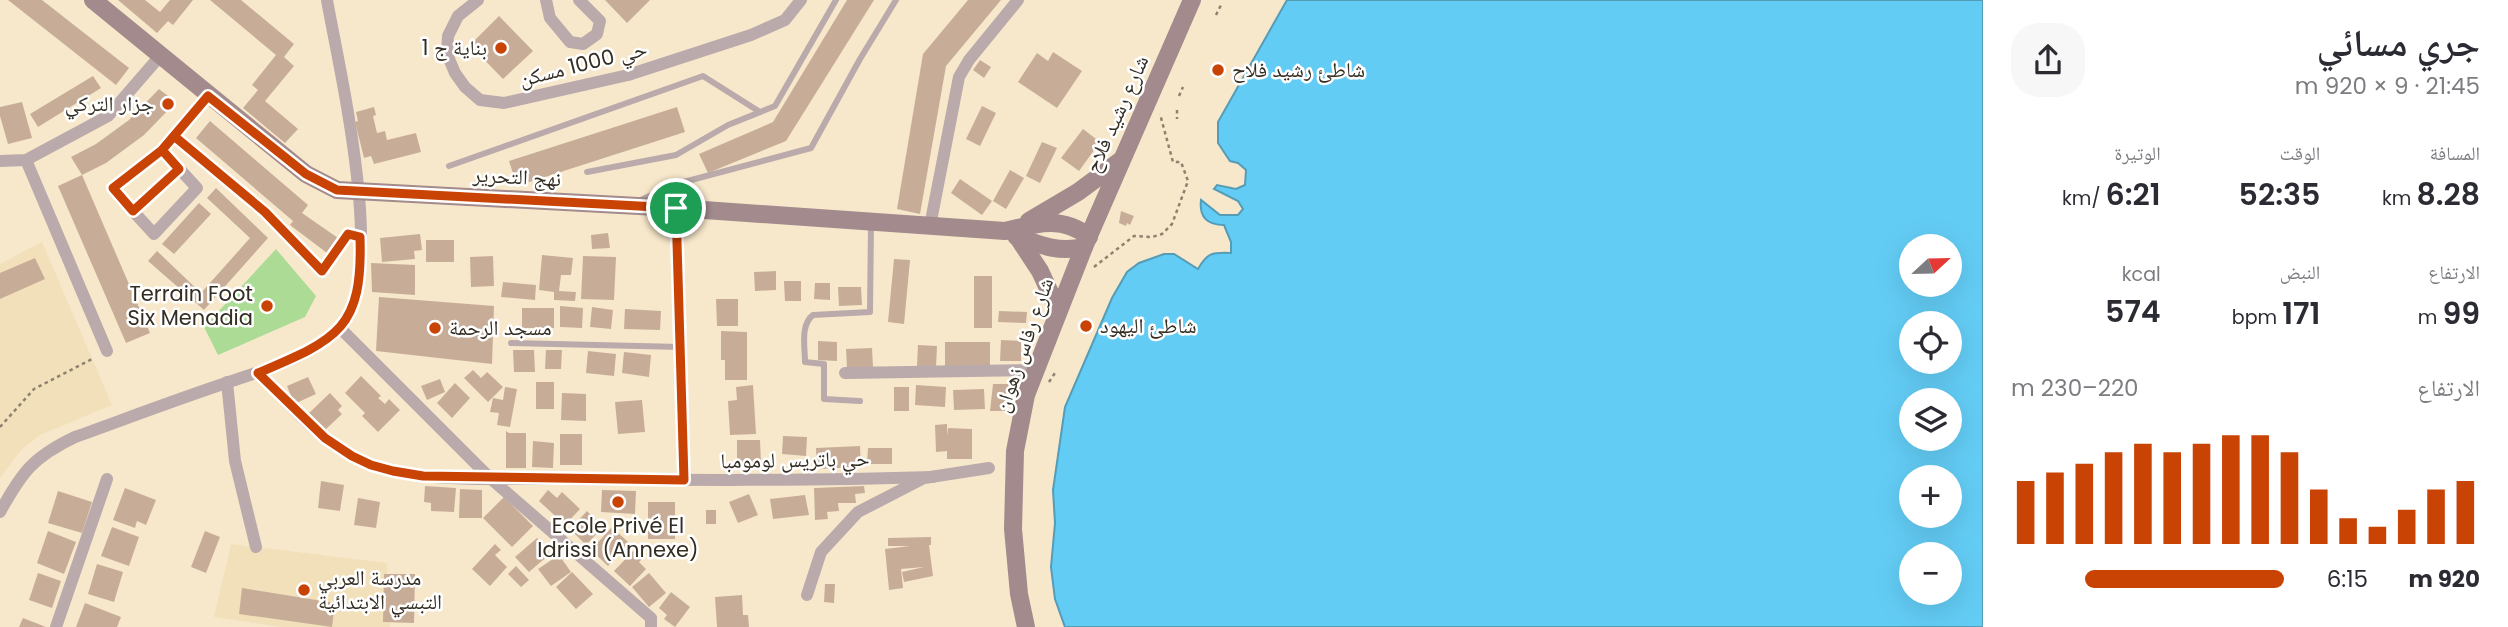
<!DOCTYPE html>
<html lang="ar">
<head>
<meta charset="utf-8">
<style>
  body { margin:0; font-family:Poppins,"Noto Naskh Arabic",sans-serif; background:#f7f7f7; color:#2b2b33; direction:rtl; height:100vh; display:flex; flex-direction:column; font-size:26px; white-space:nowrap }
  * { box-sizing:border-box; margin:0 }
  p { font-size:23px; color:#7c7c81 }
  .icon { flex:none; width:38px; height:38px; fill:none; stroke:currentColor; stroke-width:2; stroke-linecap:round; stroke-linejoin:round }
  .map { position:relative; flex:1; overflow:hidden; direction:ltr }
  .panel { display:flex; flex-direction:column; background:#fff; width:525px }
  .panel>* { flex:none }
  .needle { width:46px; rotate:68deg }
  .buttons { position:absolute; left:1899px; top:234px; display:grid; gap:14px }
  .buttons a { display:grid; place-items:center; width:63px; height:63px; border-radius:50%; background:#fff; box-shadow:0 7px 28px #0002; font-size:35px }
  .pin { position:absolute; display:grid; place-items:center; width:60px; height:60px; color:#fff; margin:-30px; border:4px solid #fff; border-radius:50%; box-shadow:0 2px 7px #0007 }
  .round { display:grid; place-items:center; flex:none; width:74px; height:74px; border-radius:28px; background:#f7f7f7 }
  .summary { display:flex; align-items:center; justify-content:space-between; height:119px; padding:0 28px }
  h1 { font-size:38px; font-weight:600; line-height:52px }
  .figures { display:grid; grid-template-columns:repeat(3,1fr); gap:10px; height:119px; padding:7px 28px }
  .figures div { display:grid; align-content:center }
  .figures b { font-size:30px; font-weight:600 }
  .figures small { font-size:19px; font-weight:400 }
  .figures p { font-size:19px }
  .chart { height:196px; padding:14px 28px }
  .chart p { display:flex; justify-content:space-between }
  .chart svg { width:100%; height:126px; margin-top:7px; stroke:#c94305; stroke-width:6 }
  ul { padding:0 28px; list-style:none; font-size:23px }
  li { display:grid; grid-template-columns:112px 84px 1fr; align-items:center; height:52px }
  li i { height:18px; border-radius:9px; background:#c94305 }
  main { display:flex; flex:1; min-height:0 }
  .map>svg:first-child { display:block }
  .built { fill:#f2e0bb }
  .green { fill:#abdb94 }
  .water { fill:#63ccf5; stroke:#559cb6; stroke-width:2; fill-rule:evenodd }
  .building { fill:#c7ad98 }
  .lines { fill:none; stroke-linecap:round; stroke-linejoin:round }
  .path { stroke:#8c826e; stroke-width:2.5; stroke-dasharray:3.5 3.5; stroke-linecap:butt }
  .lane { stroke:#baaaab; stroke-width:6 }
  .street { stroke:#baaaab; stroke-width:12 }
  .secondary { stroke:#a28a8d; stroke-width:18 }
  .route-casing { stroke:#fff; stroke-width:14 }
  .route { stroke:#c94305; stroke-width:9 }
  .poi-dot { fill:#c94305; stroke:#fff; stroke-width:2.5 }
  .labels { text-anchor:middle; stroke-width:5; stroke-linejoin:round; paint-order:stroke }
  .poi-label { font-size:21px; fill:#332d22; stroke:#fff; text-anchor:start }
  .street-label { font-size:21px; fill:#332d22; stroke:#fff }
</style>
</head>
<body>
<main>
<section class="panel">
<div class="summary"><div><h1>جري مسائي</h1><p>21:45 · 9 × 920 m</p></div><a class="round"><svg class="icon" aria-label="share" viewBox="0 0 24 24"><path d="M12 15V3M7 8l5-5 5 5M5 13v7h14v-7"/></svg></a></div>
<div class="figures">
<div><p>المسافة</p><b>8.28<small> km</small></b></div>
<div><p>الوقت</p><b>52:35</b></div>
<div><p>الوتيرة</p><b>6:21<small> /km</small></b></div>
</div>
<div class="figures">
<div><p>الارتفاع</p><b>99<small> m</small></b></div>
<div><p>النبض</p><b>171<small> bpm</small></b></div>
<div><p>kcal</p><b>574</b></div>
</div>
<div class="chart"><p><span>الارتفاع</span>220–230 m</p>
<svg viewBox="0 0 160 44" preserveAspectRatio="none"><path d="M5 44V22M15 44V19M25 44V16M35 44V12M45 44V9M55 44V12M65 44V9M75 44V6M85 44V6M95 44V12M105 44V25M115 44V35M125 44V38M135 44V32M145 44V25M155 44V22"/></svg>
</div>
<ul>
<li><b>920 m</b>6:15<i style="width:73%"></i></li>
</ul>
</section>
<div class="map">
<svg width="1983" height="627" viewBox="0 0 1983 627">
  <rect width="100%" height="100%" fill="#f8e8cb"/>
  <g class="built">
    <polygon points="42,242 112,405 40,435 21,450 0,478 0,264"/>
    <polygon points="231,544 387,563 390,627 280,627 214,617"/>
  </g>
  <polygon class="green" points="276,249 316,296 305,317 218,355 204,327"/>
  <path class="water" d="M 1287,0 L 1983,0 L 1983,627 L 1065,627 L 1055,599 L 1051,567 L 1055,523 L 1053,490 L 1065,407 L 1112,298 L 1127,272 L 1139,263 L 1164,254 L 1174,254 L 1198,269 C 1207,253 1212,252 1231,253 L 1231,242 L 1224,225 C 1207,225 1199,217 1201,200 L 1220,215 L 1238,215 L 1243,209 L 1238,201 L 1214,189 L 1217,185 L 1236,189 L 1245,185 L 1246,170 L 1238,163 L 1230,161 L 1218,143 L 1218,122 ZM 1911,247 L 1950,247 L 1950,285 L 1911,285 ZM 1911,324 L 1950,324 L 1950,362 L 1911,362 ZM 1911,401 L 1950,401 L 1950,439 L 1911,439 ZM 1911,478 L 1950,478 L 1950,516 L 1911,516 ZM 1911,555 L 1950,555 L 1950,593 L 1911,593 Z"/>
  <g class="building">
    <polygon points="8,0 42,0 129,68 116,85"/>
    <polygon points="118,0 145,0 160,12 170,0 193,0 173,25 168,21 157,33"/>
    <polygon points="210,0 241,0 294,44 284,57 294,66 265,101 298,129 285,143 243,108 258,90 252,85 276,55"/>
    <polygon points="605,0 650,0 627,23"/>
    <polygon points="847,0 874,0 786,141 708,173 699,154 773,122"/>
    <polygon points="968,0 1001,0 946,66 920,214 897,209 923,54"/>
    <polygon points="499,16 533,51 503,79 470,45"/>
    <polygon points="1053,52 1082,71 1057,108 1018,82 1037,53 1048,61"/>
    <polygon points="980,60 991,67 984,78 973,70"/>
    <polygon points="93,76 101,88 38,127 30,114"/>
    <polygon points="159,89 176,102 144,135 106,163 82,175 150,333 126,343 58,186 82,175 71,157 96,144 129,120"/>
    <polygon points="22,102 32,138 8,144 0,116 0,107"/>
    <polygon points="982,106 996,113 980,146 966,139"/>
    <polygon points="374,107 376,115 373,116 377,133 385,131 387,140 416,133 421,152 374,164 371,156 364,158 355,122 358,121 356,112"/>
    <polygon points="677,107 685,132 517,186 509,161"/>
    <polygon points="210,121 308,205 302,213 338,238 327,253 290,225 293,221 196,138"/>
    <polygon points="1083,129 1100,142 1079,171 1061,158"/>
    <polygon points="1042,142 1057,148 1040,183 1026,176"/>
    <polygon points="1010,170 1024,178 1006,209 993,201"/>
    <polygon points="960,179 992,201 982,215 951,193"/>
    <polygon points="216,188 268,238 204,310 148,261 157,251 201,293 250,238 207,198"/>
    <polygon points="199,203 211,214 174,254 162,244"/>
    <polygon points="1121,211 1134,216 1130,225 1127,223 1126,226 1119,223"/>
    <polygon points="608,233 610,248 592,249 591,235"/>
    <polygon points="420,234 422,250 414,251 415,259 382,262 380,238"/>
    <rect x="426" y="240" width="28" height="22"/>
    <polygon points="542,255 573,258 571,275 561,275 559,291 576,292 575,301 554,300 554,292 539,290"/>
    <polygon points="493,256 494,286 471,287 470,257"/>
    <polygon points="583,256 616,257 614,300 581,299"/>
    <polygon points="35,258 45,279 0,299 0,273"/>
    <polygon points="894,259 910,260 904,324 888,322"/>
    <polygon points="371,263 415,265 415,295 372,292"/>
    <polygon points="776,271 776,290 755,291 754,272"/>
    <rect x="974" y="276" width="18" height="52"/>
    <polygon points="784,281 801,281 801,301 785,301"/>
    <polygon points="503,282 536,285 535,300 501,297"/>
    <polygon points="815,283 830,283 830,300 814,299"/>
    <polygon points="838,287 861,287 862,305 839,306"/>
    <polygon points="379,297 494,306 492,364 376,351"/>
    <polygon points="716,299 738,299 738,326 717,326"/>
    <polygon points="560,306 583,308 582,328 560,327"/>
    <polygon points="592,307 613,310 611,329 590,327"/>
    <rect x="522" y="308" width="32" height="20"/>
    <polygon points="625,309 661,311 660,330 624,329"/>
    <polygon points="999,311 1027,312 1026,323 998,322"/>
    <polygon points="721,331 747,332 747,380 725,380 725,360 721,360"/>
    <polygon points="1001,340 1021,341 1021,361 1000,361"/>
    <polygon points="818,341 837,342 837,361 818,360"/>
    <polygon points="945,342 990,342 990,367 945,366"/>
    <polygon points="918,345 937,346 936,367 917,366"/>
    <polygon points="872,348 873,367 847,368 846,349"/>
    <polygon points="513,350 534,350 535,372 514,372"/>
    <polygon points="546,350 562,350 561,369 545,369"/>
    <polygon points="588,351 616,354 614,376 586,373"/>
    <polygon points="624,352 651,355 649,377 622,373"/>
    <polygon points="473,370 481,378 487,372 503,387 488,402 464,378"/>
    <polygon points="361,376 381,396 378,398 385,404 389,399 400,410 378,432 362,416 365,413 345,393"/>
    <polygon points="308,377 316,394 294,404 287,386"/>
    <polygon points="440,379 445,392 427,400 421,386"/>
    <rect x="536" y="382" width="18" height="27"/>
    <polygon points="455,383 470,398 452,418 437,403"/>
    <polygon points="993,384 1010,384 1010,391 1006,391 1006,411 990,411"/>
    <polygon points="753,385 756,434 730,435 728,401 737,400 736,387"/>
    <polygon points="916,385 946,387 945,407 915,405"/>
    <polygon points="505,387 517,389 510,427 497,425 499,413 490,412 493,398 503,400"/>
    <rect x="894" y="387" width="15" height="24"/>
    <polygon points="984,389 985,409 954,410 953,390"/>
    <polygon points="330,393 342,406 338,410 342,414 325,430 309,413"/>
    <polygon points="562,393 586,394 586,421 561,420"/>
    <polygon points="642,400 645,432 618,434 615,402"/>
    <polygon points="947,424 947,436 948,428 972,429 972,459 947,459 947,451 936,452 935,425"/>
    <polygon points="506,431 509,433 526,433 526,468 506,468"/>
    <rect x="560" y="434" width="22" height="31"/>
    <polygon points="783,436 807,437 806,456 782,454"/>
    <polygon points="737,440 760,440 761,464 737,465"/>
    <polygon points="533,441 554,443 553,468 532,467"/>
    <polygon points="860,446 861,467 817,469 816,448"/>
    <polygon points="868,448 892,448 892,464 867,464"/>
    <polygon points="321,481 344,485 340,511 318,508"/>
    <polygon points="425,486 456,488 454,512 431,511 431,503 424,502"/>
    <polygon points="864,486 865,493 855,494 856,503 838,503 839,511 827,512 828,519 815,520 814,488"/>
    <polygon points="125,488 156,500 146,525 137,521 135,528 113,520"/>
    <polygon points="460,489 482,490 482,518 459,518"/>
    <polygon points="548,490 557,498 562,492 580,509 565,525 539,501"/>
    <polygon points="602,490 636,491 635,514 601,512"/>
    <polygon points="58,491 92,502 82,533 48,523"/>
    <polygon points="749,494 758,515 738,523 729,502"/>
    <polygon points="805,495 809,515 773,519 770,499"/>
    <polygon points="504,497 533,526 512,547 483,518"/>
    <polygon points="358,498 380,502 376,528 354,525"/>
    <rect x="648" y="502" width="27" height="37"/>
    <rect x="706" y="510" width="10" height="14"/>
    <polygon points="587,511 603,527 586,545 570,529"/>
    <polygon points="112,527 139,537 129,566 101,556"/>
    <polygon points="612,527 629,543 608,566 591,550"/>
    <polygon points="48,531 76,542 64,574 37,563"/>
    <polygon points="205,531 220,537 206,573 191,567"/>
    <polygon points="931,537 931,545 929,545 933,576 904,582 902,572 924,567 901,569 903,588 889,590 885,549 910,546 888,546 888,538"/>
    <polygon points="537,538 550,554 529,572 515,557"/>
    <polygon points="495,544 501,550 495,555 507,567 490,586 472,569"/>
    <polygon points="636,548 645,556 639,562 646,569 630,586 614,571"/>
    <polygon points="559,555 571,572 551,586 538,569"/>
    <polygon points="97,564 123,572 114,602 88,594"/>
    <polygon points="516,566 529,580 521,587 508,574"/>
    <polygon points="572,572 593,594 576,609 556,587"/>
    <polygon points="38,573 61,581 52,608 29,600"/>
    <polygon points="649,573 666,593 649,607 632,587"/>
    <polygon points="384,574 415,574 414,623 383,622"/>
    <polygon points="825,584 835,584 834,603 824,602"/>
    <polygon points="242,588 335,603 332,627 239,614"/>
    <polygon points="671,592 690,607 675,627 664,619 667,615 659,608"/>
    <polygon points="742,595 743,615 748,615 749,627 717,627 715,597"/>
    <polygon points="85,603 121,617 117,627 76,627"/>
    <polygon points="23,618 46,627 19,627"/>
  </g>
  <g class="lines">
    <g class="path">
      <polyline points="1216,15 1221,5"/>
      <polyline points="1179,96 1183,87"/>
      <polyline points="1177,110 1177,119"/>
      <polyline points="330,259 346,236"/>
      <polyline points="1094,267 1134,236 1152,237 1162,234 1172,224 1188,181 1181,162 1173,162 1160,114"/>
      <polyline points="1049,382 1055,373"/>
      <polyline points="0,427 34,389 94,358"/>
    </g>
    <g class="lane">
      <polyline points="449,166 703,76 760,112"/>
      <polyline points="587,172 676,155 728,125 775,106 836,0"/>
      <polyline points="638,201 680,183 811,148 860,59 896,0"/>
      <polyline points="676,210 684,479"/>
      <polyline points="511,343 681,347"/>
      <path d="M 860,401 L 824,399 L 824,364 L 805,362 C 805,347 800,325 813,315 L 870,312 L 871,224"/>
    </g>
    <g class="street">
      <polyline points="478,0 458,16 448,36 447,54 455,73 465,87 480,100 504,103 628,75 751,35 785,20 801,0"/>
      <polyline points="546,0 550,18 570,42 583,44 597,34 600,21 579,0"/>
      <polyline points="174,136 265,212 322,271"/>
      <polyline points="162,150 197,188 154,234 133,211 179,169"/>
      <polyline points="26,160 107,351"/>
      <polyline points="0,161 26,160 108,116 160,56"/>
      <polyline points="133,211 113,188 162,150 208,96"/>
      <polyline points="930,226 959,77 969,60 1018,0"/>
      <polyline points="340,328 490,478 651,618 651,627"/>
      <path d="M 259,373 C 292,406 326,450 373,465 C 428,484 504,478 562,479 C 686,480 809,481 933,477"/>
      <polyline points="845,373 1034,370"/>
      <polyline points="227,382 235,461 256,547"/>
      <path d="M 0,512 C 22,472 33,457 75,437 C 125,419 175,400 226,383 C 261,371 314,356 340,328 C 389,277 339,69 327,0"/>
      <polyline points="807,595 821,552 858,512 924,478 989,468"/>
      <polyline points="56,627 107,479"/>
    </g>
    <g class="secondary">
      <path d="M 93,0 L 306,174 L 337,190 L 676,208 L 1005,231 C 1035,224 1062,215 1089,237"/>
      <polyline points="1029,221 1078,192 1120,161"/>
      <path d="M 1016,236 C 1040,245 1058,253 1084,247"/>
      <polyline points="1017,236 1040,271 1058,310"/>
      <polyline points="1026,627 1019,594 1013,529 1015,451 1026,395 1084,247 1192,0"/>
    </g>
  </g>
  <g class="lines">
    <g class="route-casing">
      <path id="route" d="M 676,208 L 337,190 L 306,174 L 208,96 L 162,150 L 113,188 L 133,211 L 179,169 L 162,150 L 174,136 L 265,212 L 322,271 L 348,234 L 360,237 C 363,329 338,339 258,373 L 325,438 L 352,456 L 371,465 L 393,471 L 423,476 L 684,480 L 676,208"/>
    </g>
    <use href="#route" class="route"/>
  </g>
  <g class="poi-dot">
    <circle cx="501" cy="48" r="7"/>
    <circle cx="1218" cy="70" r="7"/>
    <circle cx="168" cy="104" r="7"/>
    <circle cx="267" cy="306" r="7"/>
    <circle cx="1086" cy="326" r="7"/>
    <circle cx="435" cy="328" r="7"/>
    <circle cx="618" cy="502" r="7"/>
    <circle cx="304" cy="590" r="7"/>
  </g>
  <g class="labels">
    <g class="poi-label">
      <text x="487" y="55" text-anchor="end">بناية ج 1</text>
      <text x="1232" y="77">شاطئ رشيد فلاح</text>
      <text x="154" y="111" text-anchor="end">جزار التركي</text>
      <text x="253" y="301" text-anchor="end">Terrain Foot<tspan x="253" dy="24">Six Menadia</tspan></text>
      <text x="1100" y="333">شاطئ اليهود</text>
      <text x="449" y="335">مسجد الرحمة</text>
      <text x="618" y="533" text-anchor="middle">Ecole Privé El<tspan x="618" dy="24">Idrissi (Annexe)</tspan></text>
      <text x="318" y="585">مدرسة العربي<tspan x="318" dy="24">التبسي الابتدائية</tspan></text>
    </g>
    <g class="street-label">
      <text transform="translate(583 64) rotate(-14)" y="7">حي 1000 مسكن</text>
      <text transform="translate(1117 114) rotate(-66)" y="7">شارع رشيد فلاح</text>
      <text transform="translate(517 177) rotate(3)" y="7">نهج التحرير</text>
      <text transform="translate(1024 345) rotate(-71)" y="7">شارع رفاس زهوان</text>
      <text transform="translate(795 460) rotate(-1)" y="7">حي باتريس لومومبا</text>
    </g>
  </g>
</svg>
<div class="buttons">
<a><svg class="needle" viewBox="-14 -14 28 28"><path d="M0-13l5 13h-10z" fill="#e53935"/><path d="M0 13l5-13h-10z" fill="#7c7c81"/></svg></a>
<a><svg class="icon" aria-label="locate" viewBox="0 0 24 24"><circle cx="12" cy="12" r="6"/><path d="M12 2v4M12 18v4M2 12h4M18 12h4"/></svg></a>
<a><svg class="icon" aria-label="layers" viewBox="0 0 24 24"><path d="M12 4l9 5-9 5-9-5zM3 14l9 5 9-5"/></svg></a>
<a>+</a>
<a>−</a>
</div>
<div class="pin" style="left:676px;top:208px;background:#1e9e55"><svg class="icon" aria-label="arrive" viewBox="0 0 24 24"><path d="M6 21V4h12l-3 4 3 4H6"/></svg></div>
</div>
</main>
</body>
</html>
